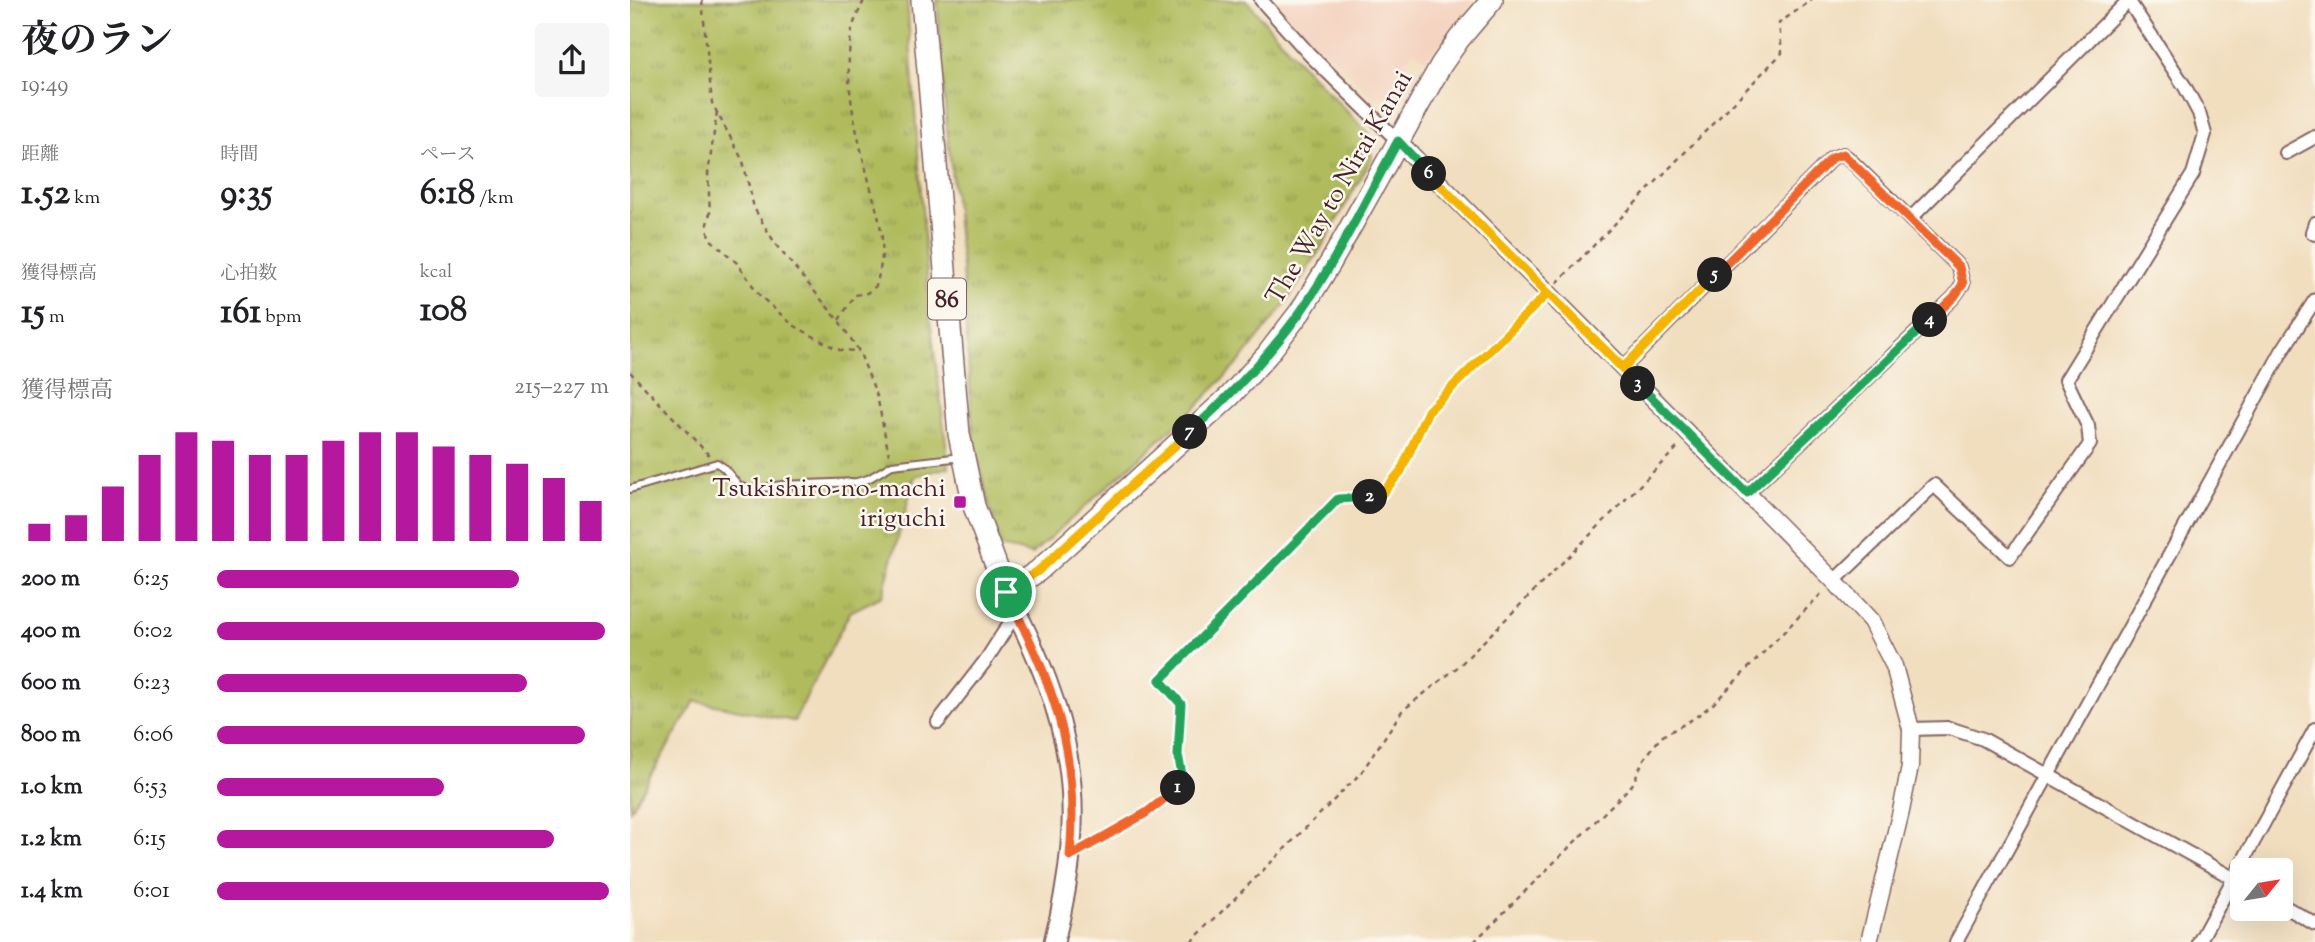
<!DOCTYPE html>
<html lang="ja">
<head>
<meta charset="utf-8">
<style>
  body { margin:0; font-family:"Sorts Mill Goudy","Noto Serif JP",serif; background:#f6f6f6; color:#202124; height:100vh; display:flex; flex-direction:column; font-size:26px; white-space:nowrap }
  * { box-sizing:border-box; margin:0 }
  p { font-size:23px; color:#757577 }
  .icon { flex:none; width:38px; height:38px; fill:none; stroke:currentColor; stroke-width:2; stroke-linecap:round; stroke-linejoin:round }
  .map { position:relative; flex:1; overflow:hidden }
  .sheet { display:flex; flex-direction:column; background:#fff; width:630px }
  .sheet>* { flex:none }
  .needle { width:46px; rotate:60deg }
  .buttons { position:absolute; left:1600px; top:858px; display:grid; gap:14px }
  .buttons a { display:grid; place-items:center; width:63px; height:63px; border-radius:7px; background:#fff; box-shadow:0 7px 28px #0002; font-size:35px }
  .pin { position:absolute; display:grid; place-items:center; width:60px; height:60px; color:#fff; margin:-30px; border:4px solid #fff; border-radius:50%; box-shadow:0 2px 7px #0007 }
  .km { position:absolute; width:35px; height:35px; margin:-18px; border-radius:50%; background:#222; color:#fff; font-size:19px; line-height:35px; text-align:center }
  .round { display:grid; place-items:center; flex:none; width:74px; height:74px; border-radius:7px; background:#f6f6f6 }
  .summary { display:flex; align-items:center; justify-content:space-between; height:119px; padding:0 21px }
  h1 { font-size:38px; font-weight:700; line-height:52px }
  .stats { display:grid; grid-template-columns:repeat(3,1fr); gap:10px; height:119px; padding:7px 21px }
  .stats div { display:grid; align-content:center }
  .stats b { font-size:35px; font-weight:700 }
  .stats small { font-size:19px; font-weight:400 }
  .stats p { font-size:19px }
  .chart { height:196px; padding:14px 21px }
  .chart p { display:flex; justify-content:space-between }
  .chart svg { width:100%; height:126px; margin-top:7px; stroke:#b5179e; stroke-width:6 }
  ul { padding:0 21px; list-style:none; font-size:23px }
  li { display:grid; grid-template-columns:112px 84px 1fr; align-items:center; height:52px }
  li i { height:18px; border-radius:9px; background:#b5179e }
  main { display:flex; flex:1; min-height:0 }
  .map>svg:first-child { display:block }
  .built { fill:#f4d3c0 }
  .grass { fill:url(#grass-tufts); stroke:#7c6d44; stroke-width:2 }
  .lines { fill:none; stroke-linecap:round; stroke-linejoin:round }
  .service-casing { stroke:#84625f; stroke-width:10 }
  .minor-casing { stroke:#84625f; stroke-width:16 }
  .tertiary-casing { stroke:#84625f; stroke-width:19 }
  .secondary-casing { stroke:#84625f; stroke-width:23 }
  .primary-casing { stroke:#84625f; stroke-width:24 }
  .path { stroke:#84625f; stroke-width:2.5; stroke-dasharray:5 5; stroke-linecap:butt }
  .service { stroke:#fff; stroke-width:6 }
  .minor { stroke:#fff; stroke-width:12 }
  .tertiary { stroke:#fff; stroke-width:16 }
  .secondary { stroke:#fff; stroke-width:19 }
  .primary { stroke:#fff; stroke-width:21 }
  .split-1-casing { stroke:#fff; stroke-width:14 }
  .split-2-casing { stroke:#fff; stroke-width:14 }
  .split-3-casing { stroke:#fff; stroke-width:14 }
  .split-4-casing { stroke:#fff; stroke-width:14 }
  .split-5-casing { stroke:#fff; stroke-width:14 }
  .split-6-casing { stroke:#fff; stroke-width:14 }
  .split-7-casing { stroke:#fff; stroke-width:14 }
  .split-8-casing { stroke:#fff; stroke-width:14 }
  .split-1 { stroke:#f0652b; stroke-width:9 }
  .split-2 { stroke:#22a559; stroke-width:9 }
  .split-3 { stroke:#f5b400; stroke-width:9 }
  .split-4 { stroke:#22a559; stroke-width:9 }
  .split-5 { stroke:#f0652b; stroke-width:9 }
  .split-6 { stroke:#f5b400; stroke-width:9 }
  .split-7 { stroke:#22a559; stroke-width:9 }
  .split-8 { stroke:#f5b400; stroke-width:9 }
  .poi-dot { fill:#b5179e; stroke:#fbf7ec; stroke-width:2.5 }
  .labels { text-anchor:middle; stroke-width:5; stroke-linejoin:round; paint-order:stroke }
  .shield { fill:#fbf7ec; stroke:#7f6065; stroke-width:2 }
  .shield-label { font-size:24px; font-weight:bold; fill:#4a1f2b }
  .street-label { font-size:26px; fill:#4a1f2b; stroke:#fbf7ec }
  .poi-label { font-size:26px; fill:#4a1f2b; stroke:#fbf7ec; text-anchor:end }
</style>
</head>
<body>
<main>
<section class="sheet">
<div class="summary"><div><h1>夜のラン</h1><p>19:49</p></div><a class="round"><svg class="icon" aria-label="share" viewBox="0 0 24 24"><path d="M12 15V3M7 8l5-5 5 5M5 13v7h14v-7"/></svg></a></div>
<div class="stats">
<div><p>距離</p><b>1.52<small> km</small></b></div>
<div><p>時間</p><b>9:35</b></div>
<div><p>ペース</p><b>6:18<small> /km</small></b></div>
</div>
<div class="stats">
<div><p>獲得標高</p><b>15<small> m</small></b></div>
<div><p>心拍数</p><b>161<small> bpm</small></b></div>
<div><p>kcal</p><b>108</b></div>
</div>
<div class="chart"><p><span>獲得標高</span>215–227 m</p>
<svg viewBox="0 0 160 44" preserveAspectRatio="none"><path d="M5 44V38M15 44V35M25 44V25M35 44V14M45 44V6M55 44V9M65 44V14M75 44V14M85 44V9M95 44V6M105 44V6M115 44V11M125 44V14M135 44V17M145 44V22M155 44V30"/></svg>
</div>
<ul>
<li><b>200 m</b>6:25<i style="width:77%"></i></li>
<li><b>400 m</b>6:02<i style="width:99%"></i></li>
<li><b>600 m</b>6:23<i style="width:79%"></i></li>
<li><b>800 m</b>6:06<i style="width:94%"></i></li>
<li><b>1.0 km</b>6:53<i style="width:58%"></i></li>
<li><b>1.2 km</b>6:15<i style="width:86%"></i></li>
<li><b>1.4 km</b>6:01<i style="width:100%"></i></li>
</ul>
</section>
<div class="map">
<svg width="1685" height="942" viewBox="0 0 1685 942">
  <defs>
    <pattern id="grass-tufts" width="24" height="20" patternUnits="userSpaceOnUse" patternTransform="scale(1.75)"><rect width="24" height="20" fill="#afbb5c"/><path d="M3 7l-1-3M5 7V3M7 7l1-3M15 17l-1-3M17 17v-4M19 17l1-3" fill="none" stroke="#90974c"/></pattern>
  </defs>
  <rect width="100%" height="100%" fill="#fbf7ec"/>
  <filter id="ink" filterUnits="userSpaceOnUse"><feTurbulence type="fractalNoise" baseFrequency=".0143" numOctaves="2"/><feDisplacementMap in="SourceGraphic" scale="14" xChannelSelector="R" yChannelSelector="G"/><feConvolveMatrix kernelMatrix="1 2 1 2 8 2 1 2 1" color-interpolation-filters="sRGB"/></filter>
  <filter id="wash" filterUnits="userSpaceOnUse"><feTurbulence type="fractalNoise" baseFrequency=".00686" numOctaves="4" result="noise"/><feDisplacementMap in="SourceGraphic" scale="28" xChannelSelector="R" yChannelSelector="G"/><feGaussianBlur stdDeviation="1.57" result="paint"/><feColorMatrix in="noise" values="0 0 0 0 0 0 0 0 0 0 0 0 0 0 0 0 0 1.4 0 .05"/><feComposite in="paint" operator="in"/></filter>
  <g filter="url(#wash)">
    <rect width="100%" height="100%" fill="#f1debf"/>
    <polygon class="built" points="646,0 843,0 796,60 784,50 773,64 787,75 776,93 744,98 705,58 680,42"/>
    <g class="grass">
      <polygon points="0,0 277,0 300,317 319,467 285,476 252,596 220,612 164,721 65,701 0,810"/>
      <polygon points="307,0 616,0 673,66 738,133 742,158 691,248 655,304 612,359 566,407 402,554 370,547 346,454 343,433 332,268 317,131"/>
    </g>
  </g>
  <g filter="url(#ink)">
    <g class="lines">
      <g class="service-casing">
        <polyline id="service" points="0,489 87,463 94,468 109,486 119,490 152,485 227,482 238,479 262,465 332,457"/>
      </g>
      <g class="minor-casing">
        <g id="minor">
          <polyline points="631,0 680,55 768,141"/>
          <polyline points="1656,153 1685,137"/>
          <polyline points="1280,219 1498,1"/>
          <polyline points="1685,223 1682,232 1685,234"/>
          <polyline points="993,368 1202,158 1213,154 1218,158 1329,267 1333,284 1324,297 1117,493"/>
          <polyline points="1204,581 1304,485 1380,557 1460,444 1458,426 1436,380 1563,174 1575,134 1569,113 1555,87 1498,0"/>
          <polyline points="308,722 356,660 381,621 388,615"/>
          <polyline points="1281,729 1319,728 1353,739 1612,883"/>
          <polyline points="1650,904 1685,924"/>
          <polyline points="1326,942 1652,351 1685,300"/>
          <polyline points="1569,942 1685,729"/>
        </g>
      </g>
      <g class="tertiary-casing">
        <polyline id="tertiary" points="768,141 1204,581 1241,621 1264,666 1281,729 1280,766 1271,811 1239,942"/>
      </g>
      <g class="secondary-casing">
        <path id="secondary" d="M 376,592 C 442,719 460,801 424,942"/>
      </g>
      <g class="primary-casing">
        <polyline id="primary" points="292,0 329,434 344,506 376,592 408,571 600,396 637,355 670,312 701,262 811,65 829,39 862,0"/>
      </g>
      <g class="path">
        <polyline points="72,0 82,103 113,161 124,208 146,245 209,321 229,351 247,396 259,455"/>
        <polyline points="87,112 78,174 80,213 77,224 79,238 107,263 130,296 163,325 201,346 210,350 229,351"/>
        <polyline points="927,283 1152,53 1149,23 1182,0"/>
        <path d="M 209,320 L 225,295 L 237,293 L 246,286 C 258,243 251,227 240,185 C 227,134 212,83 222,30 C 224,20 230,10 234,0"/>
        <polyline points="0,372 80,456"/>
        <polyline points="457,847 516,813 554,784 548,755 551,704 529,680 708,499 749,496 771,471 798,411 907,303"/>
        <polyline points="561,942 731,773 772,711 829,666 1050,445"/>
        <polyline points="844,942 1002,785 1014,759 1031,737 1063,719 1083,704 1194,591"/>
      </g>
      <use href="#service" class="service"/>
      <use href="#minor" class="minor"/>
      <use href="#tertiary" class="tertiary"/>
      <use href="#secondary" class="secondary"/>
      <use href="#primary" class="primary"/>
    </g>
  </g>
  <g class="lines" filter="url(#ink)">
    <g class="split-1-casing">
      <path id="split-1" d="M 376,592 C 423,684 450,752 440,856 L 516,813 L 548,788"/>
    </g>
    <g class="split-2-casing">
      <polyline id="split-2" points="548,788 554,784 548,755 551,704 530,680 708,499 740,497"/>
    </g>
    <g class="split-3-casing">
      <polyline id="split-3" points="740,497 750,496 771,471 798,411 918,293 1008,384"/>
    </g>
    <g class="split-4-casing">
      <polyline id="split-4" points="1008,384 1117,493 1300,320"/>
    </g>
    <g class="split-5-casing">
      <polyline id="split-5" points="1085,275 1202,158 1213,154 1329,267 1333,284 1324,297 1300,320"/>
    </g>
    <g class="split-6-casing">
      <polyline id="split-6" points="799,174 993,368 1085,275"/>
    </g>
    <g class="split-7-casing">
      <path id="split-7" d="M 560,432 C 600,396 637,358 669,314 C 707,260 736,199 768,141 L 799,174"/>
    </g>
    <g class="split-8-casing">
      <polyline id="split-8" points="376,592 408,571 560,432"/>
    </g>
    <use href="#split-1" class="split-1"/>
    <use href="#split-2" class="split-2"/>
    <use href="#split-3" class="split-3"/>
    <use href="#split-4" class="split-4"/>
    <use href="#split-5" class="split-5"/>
    <use href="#split-6" class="split-6"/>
    <use href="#split-7" class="split-7"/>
    <use href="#split-8" class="split-8"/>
  </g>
  <rect class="poi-dot" x="323" y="495" width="14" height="14" rx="3.5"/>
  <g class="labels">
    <rect class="shield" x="298" y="278.5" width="38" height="41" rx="5"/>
    <g class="shield-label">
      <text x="317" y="307">86</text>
    </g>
    <g class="street-label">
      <text transform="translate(708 187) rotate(-60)" y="9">The Way to Nirai Kanai</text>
    </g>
    <g class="poi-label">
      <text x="316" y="496">Tsukishiro-no-machi<tspan x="316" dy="30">iriguchi</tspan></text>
    </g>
  </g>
</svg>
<div class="buttons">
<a><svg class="needle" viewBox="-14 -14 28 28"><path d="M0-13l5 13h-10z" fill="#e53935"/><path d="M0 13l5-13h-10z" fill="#757577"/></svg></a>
</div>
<div class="pin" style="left:376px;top:592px;background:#1e9e55"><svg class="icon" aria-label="arrive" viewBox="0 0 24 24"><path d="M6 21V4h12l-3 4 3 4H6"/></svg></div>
<b class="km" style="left:548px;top:788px">1</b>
<b class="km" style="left:740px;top:497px">2</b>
<b class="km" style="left:1008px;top:384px">3</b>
<b class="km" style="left:1300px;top:320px">4</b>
<b class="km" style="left:1085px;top:275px">5</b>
<b class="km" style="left:799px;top:174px">6</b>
<b class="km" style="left:560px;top:432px">7</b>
</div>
</main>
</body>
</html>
